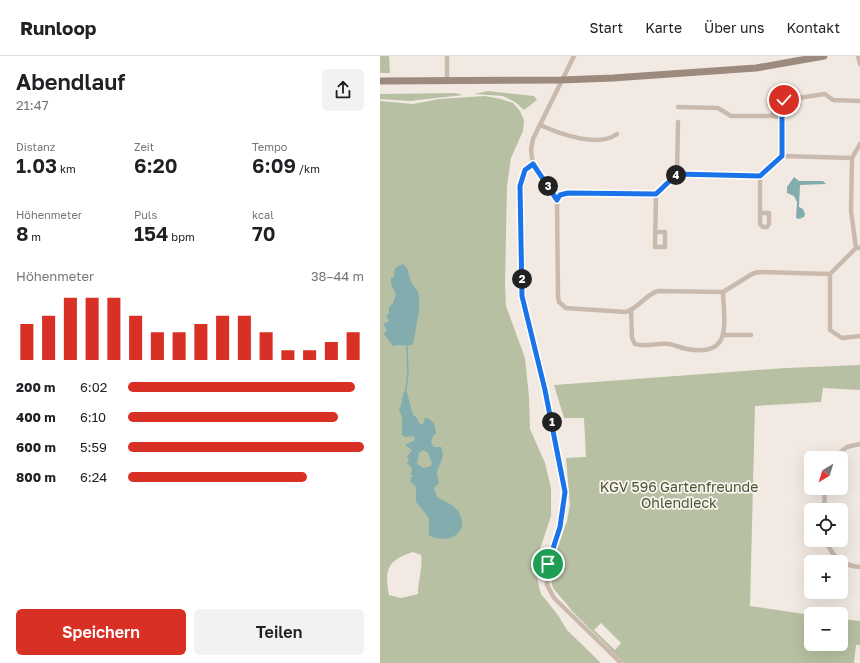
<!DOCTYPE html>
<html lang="de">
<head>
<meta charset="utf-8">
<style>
  body { margin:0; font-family:"Golos Text",sans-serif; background:#f2f2f2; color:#202124; height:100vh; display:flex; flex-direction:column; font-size:15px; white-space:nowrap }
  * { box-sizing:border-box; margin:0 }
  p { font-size:13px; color:#757577 }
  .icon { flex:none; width:22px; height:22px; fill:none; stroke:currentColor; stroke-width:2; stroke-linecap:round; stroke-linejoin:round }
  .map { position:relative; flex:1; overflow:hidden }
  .details { display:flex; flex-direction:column; background:#fff; width:380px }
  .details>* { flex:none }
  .needle { width:26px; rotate:218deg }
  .buttons { position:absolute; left:424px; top:395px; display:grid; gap:8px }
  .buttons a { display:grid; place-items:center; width:44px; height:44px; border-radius:6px; background:#fff; box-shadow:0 4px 16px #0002; font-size:20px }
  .pin { position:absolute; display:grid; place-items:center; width:34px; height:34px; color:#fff; margin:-17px; border:2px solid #fff; border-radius:50%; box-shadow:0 1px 4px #0007 }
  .km { position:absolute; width:20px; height:20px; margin:-10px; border-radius:50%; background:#222; color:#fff; font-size:11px; line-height:20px; text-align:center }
  .round { display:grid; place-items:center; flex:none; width:42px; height:42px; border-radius:6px; background:#f2f2f2 }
  .headline { display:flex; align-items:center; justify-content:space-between; height:68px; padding:0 16px }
  h1 { font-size:22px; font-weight:600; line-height:30px }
  .metrics { display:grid; grid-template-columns:repeat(3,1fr); gap:6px; height:68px; padding:4px 16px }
  .metrics div { display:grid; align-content:center }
  .metrics b { font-size:20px; font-weight:600 }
  .metrics small { font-size:11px; font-weight:400 }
  .metrics p { font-size:11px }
  .chart { height:112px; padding:8px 16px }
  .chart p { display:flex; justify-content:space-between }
  .chart svg { width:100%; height:72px; margin-top:4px; stroke:#d93025; stroke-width:6 }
  .action { display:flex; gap:8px; margin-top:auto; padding:8px 16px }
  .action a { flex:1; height:46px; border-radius:6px; background:#d93025; color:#fff; font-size:16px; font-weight:600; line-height:46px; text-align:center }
  .action a+a { background:#f2f2f2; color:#202124 }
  ul { padding:0 16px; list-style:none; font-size:13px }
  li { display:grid; grid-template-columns:64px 48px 1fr; align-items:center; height:30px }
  li i { height:10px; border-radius:5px; background:#d93025 }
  header { display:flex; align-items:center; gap:24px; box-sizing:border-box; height:56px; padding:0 20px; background:#fff; border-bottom:1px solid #e0e0e0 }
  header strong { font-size:19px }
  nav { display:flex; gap:22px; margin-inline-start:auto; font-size:14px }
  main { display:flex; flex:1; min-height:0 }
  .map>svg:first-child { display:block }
  .green { fill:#b7c0a2; fill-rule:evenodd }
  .water { fill:#82acad; fill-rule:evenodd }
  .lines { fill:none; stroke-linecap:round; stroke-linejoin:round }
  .stream { stroke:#82acad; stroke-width:1.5 }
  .street { stroke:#cabaae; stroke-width:4.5 }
  .secondary { stroke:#9d8a7f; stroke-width:7 }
  .route-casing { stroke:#fff; stroke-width:8 }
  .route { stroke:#1a73e8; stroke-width:5 }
  .labels { text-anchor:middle; stroke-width:3.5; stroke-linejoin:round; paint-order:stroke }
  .park-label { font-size:14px; fill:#485531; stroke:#faf4ee }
</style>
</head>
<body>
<header>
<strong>Runloop</strong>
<nav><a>Start</a><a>Karte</a><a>Über uns</a><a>Kontakt</a></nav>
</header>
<main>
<section class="details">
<div class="headline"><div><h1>Abendlauf</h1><p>21:47</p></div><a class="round"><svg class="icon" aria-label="share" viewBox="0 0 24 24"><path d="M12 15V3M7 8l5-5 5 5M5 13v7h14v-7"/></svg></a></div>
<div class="metrics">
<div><p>Distanz</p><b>1.03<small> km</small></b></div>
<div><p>Zeit</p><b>6:20</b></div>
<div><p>Tempo</p><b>6:09<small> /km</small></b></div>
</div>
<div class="metrics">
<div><p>Höhenmeter</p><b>8<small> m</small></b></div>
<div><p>Puls</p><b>154<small> bpm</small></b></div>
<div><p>kcal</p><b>70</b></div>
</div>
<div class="chart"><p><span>Höhenmeter</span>38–44 m</p>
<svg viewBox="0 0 160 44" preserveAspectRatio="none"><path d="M5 44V22M15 44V17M25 44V6M35 44V6M45 44V6M55 44V17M65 44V27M75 44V27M85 44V22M95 44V17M105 44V17M115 44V27M125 44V38M135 44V38M145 44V33M155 44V27"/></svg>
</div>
<ul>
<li><b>200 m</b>6:02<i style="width:96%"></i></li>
<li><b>400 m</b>6:10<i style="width:89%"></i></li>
<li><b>600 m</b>5:59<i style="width:100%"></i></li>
<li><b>800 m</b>6:24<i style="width:76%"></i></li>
</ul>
<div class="action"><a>Speichern</a><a>Teilen</a></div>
</section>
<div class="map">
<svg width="480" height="607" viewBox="0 0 480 607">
  <rect width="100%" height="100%" fill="#f2eae2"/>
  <g class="green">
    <polygon points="0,0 9,0 10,17 0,17"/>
    <polygon points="108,35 154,40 157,44 144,54 135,46 123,40 94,38"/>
    <polygon points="75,37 83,39 30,45 0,43 0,38"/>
    <path d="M 105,40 L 121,43 L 133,47 L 140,55 L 144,64 L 143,75 L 131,102 L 127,130 L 125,228 L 126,250 L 145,302 L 149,341 L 150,373 L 165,407 L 171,432 L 171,460 L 159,496 L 161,510 L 157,520 L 159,531 L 161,538 L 178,559 L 187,574 L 221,607 L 0,607 L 0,45 L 33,48 L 59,43 ZM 33,496 L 41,499 C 43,512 38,524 38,538 L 21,542 L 9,539 C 4,513 8,504 33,496 Z"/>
    <path d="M 480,309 L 480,334 L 443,332 L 441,346 L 375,350 L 370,550 L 431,559 L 431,588 L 461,588 L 461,563 L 480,565 L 480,589 L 476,589 L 474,607 L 244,607 L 194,557 L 173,532 L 169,515 L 187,465 L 190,449 L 186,402 L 206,401 L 204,362 L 184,362 L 174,329 L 406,312 ZM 221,567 L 241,587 L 235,594 L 214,574 Z"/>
  </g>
  <g class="water">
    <polygon points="414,121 419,125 443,125 446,128 420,129 419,151 423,153 425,158 424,161 419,163 416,162 417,146 414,140 407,137 407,131"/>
    <path d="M 23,208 L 27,212 L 31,226 L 38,236 L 39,242 L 39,256 L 33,288 C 26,292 20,287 13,290 L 4,278 L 7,274 L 3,268 L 9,265 L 6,260 L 9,257 L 9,251 L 13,247 L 16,238 L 11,228 L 11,222 L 14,221 L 15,212 Z"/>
    <path d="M 26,333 L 33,359 L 37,362 L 39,367 L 43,369 L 45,362 L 48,362 L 54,367 L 56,377 L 53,380 L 51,387 L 54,391 L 61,391 C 65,400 61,405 58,413 C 56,417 58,422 59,427 L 54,432 L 57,441 C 63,445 73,448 78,455 C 92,476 68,490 49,479 L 49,462 L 36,446 L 36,431 L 30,425 L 33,419 L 29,418 L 32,416 L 31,411 L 27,407 L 29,404 L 27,401 L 32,394 L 25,389 L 35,384 L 34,380 L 26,381 L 22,379 L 22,361 L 19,354 C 23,347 21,340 26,333 ZM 43,394 L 48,397 L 52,407 L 51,410 L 44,412 L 37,408 L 39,397 Z"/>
  </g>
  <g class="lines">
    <polyline class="stream" points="26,333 28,317 27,290"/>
    <g class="street">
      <path d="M 194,0 L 153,83 L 151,94 L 153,109 L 177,144 L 178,241 L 179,246 L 186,252 L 245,256 C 258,253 265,239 278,235 L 343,236 L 372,218 L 378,216 L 450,218 L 476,192 L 480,192"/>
      <polyline points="478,0 480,8"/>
      <polyline points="67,25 67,0"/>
      <polyline points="298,51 338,52 351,60 393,60"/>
      <polyline points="400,52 393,53 393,60 399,61 402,59 400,52 404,44 445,38 453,44 480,45"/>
      <path d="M 160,69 C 180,78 218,92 237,78"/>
      <polyline points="402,100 402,59"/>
      <polyline points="153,109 145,114 140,130 142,240 165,334 185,436 180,471 167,514 167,529 174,542 241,607"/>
      <polyline points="297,119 298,66"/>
      <polyline points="380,120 380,168 383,171 387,171 389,168 389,157 380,157"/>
      <polyline points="177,144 180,139 189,137 276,138 297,119 380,120 402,100 472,102"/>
      <polyline points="275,176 285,176 285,191 275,191 276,138"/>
      <polyline points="476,192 471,155 472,102 480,88"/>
      <polyline points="450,218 450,274 462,282 480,280"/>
      <path d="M 251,255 L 252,282 L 255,288 C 266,292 278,286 289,288 C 295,289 301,292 307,293 C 353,301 344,268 343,236"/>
      <polyline points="344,279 371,279"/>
      <polyline points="453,402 467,391 480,388"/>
      <polyline points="444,454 445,432"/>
      <path d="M 446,484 C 451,500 463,510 480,511"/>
    </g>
    <polyline class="secondary" points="0,25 181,24 233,22 376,12 444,0"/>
  </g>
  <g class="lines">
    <g class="route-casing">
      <polyline id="route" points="168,508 180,471 185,436 165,334 142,240 140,130 145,114 153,108 177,144 180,139 188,137 276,138 297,118 380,120 402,100 402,55 400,52 404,44"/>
    </g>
    <use href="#route" class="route"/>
  </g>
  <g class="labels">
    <g class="park-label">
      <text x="299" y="436">KGV 596 Gartenfreunde<tspan x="299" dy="16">Ohlendieck</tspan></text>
    </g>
  </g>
</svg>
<div class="buttons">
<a><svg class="needle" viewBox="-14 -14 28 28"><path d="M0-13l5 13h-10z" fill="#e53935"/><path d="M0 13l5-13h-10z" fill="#757577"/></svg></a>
<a><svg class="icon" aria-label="locate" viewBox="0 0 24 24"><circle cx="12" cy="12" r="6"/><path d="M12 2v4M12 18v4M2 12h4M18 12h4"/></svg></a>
<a>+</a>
<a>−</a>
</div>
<div class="pin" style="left:168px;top:508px;background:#1e9e55"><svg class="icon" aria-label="arrive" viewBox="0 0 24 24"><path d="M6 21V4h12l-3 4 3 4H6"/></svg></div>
<div class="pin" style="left:404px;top:44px;background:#d93025"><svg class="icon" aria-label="check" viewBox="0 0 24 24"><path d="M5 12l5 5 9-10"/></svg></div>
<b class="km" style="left:172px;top:366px">1</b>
<b class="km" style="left:142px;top:223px">2</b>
<b class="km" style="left:168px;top:130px">3</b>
<b class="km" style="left:296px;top:119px">4</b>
</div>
</main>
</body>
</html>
